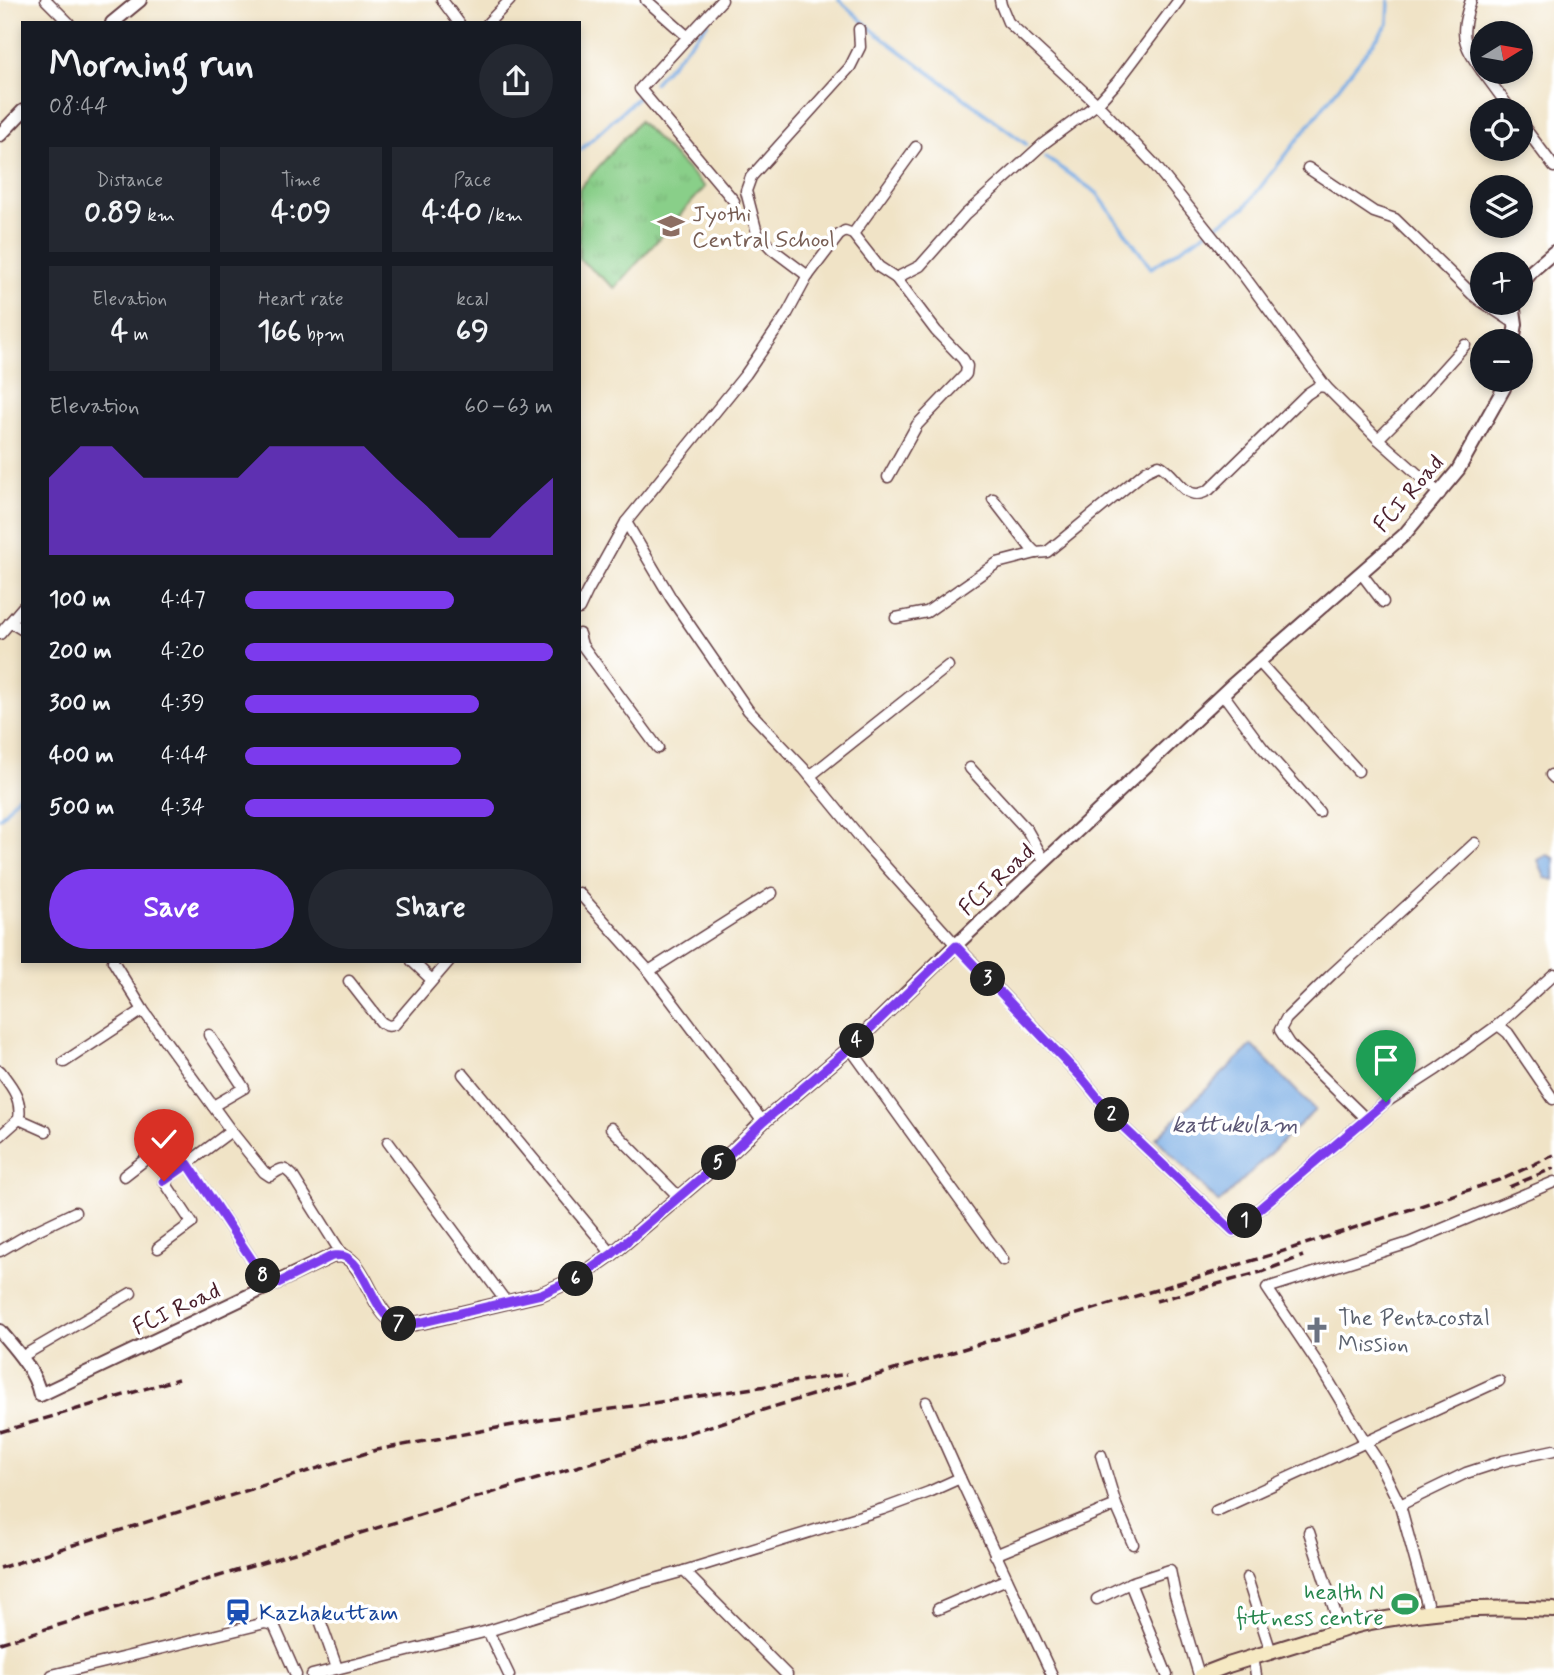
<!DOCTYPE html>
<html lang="en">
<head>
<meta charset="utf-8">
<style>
  body { margin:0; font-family:Mynerve,sans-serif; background:#242831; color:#f1f3f6; height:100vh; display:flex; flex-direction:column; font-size:26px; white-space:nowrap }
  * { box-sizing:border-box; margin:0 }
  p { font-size:23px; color:#9ea1a6 }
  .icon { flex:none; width:38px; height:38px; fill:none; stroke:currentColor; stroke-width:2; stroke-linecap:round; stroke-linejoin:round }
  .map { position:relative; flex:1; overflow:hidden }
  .drawer { position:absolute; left:21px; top:21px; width:560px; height:942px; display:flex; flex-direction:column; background:#171b24; border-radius:0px; box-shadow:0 4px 10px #0003 }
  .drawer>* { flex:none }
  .needle { width:46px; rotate:79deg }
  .fabs { position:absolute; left:1470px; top:21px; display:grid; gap:14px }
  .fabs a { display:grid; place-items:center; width:63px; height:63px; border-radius:50%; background:#171b24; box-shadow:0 4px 10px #0003; font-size:35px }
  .pin { position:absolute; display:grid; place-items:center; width:60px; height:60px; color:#fff; margin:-72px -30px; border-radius:50% 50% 50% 0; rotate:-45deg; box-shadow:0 0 7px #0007 }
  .pin .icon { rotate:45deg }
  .km { position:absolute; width:35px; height:35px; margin:-18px; border-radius:50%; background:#222; color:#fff; font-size:19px; line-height:35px; text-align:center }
  .round { display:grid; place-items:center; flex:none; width:74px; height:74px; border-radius:37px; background:#242831 }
  .headline { display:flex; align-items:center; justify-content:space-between; height:119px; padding:0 28px }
  h1 { font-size:38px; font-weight:700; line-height:52px }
  .figures { display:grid; grid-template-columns:repeat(3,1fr); gap:10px; height:119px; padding:7px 28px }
  .figures div { display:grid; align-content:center; border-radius:0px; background:#242831; text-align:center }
  .figures b { font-size:30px; font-weight:700 }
  .figures small { font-size:19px; font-weight:400 }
  .figures p { font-size:19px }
  .chart { height:196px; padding:14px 28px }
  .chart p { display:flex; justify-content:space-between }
  .chart svg { width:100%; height:126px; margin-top:7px; fill:#7c3aed; opacity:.7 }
  .primary-button { display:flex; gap:14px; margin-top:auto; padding:14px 28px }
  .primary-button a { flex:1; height:80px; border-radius:42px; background:#7c3aed; color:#fff; font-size:28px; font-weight:700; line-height:80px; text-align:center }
  .primary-button a+a { background:#242831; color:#f1f3f6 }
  ul { padding:0 28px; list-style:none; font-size:23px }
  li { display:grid; grid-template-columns:112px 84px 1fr; align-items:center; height:52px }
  li i { height:18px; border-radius:9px; background:#7c3aed }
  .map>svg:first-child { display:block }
  .park { fill:url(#park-tufts); stroke:#6a775a; stroke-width:2 }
  .water { fill:#76aae3; stroke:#606487; stroke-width:2 }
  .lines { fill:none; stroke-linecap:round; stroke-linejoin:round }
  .stream { stroke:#76aae3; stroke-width:3.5 }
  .minor-casing { stroke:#633c42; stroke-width:13 }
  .tertiary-casing { stroke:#633c42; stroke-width:16 }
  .secondary-casing { stroke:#633c42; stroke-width:18 }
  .minor { stroke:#fff; stroke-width:10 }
  .tertiary { stroke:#fff; stroke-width:12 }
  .secondary { stroke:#f6e9c3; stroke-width:14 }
  .rail { stroke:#4a1f2b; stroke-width:3.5; stroke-dasharray:10 5; stroke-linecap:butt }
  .route-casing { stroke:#fff; stroke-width:14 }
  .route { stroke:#7c3aed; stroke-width:9 }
  .labels { text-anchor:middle; stroke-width:7; stroke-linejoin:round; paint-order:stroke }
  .education-label { font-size:23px; fill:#785e54; stroke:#fff; text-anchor:start }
  .street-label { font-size:23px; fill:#4a1f2b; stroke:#fff }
  .worship-label { font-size:23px; fill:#5b616d; stroke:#fff; text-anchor:start }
  .leisure-label { font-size:23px; fill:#27864d; stroke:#fff; text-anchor:end }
  .transit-label { font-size:23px; fill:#164399; stroke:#fff; text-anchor:start }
  .water-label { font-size:24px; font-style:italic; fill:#5c5775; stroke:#fff }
</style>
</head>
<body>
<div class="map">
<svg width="1554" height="1675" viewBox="0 0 1554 1675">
  <defs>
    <pattern id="park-tufts" width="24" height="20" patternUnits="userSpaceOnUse" patternTransform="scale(1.75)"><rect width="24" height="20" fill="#89cf89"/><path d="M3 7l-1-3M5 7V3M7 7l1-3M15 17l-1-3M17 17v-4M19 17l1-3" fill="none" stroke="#78b176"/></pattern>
  </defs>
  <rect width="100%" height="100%" fill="#fff"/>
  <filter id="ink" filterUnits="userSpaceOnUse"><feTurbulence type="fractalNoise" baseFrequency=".0143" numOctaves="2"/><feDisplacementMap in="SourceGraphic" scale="14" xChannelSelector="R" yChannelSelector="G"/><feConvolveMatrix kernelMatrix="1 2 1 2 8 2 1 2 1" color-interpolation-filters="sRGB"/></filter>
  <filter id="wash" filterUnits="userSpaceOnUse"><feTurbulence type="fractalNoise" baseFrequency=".00686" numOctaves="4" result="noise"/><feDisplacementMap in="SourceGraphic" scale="28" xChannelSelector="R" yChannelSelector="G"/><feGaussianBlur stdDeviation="1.57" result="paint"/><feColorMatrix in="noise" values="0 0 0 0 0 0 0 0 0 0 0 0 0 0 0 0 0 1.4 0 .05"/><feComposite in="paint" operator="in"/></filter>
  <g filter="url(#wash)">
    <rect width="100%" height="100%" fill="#f0e3c6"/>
    <polygon class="park" points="639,121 705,187 615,288 579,259 579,189"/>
    <g class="water">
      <polygon points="1547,855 1554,858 1554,880 1545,878 1538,860"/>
      <polygon points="1252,1045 1315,1110 1219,1203 1156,1138"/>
    </g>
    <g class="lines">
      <g class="stream">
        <polyline points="839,0 876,33 1026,144"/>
        <polyline points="654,83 708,23"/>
        <polyline points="579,151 637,98"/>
        <polyline points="1045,157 1097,193 1151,268 1245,207 1388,24 1389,0"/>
        <polyline points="0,818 23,790"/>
      </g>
    </g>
  </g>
  <g filter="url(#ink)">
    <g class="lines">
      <g class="minor-casing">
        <g id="minor">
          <polyline points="46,0 69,23"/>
          <polyline points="442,0 459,23"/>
          <polyline points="646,0 688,37"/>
          <polyline points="722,0 640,89 734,201"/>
          <polyline points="1000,0 1001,5 1008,22 1097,104 1154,164 1244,276 1326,387"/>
          <path d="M 1471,0 C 1460,34 1461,41 1482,71"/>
          <polyline points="488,23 510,0"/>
          <polyline points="1483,72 1511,110"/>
          <polyline points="1521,123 1554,167"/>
          <polyline points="1308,168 1374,212 1395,219 1472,294 1482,302"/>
          <polyline points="853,234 916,147"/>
          <polyline points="808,276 772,249 757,233 746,191 751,177 850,67 860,47 859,29"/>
          <polyline points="1484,303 1516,324"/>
          <polyline points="1378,439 1402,415 1465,345"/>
          <polyline points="888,477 917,425 966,374 967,366 963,359 936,331 896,278"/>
          <path d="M 993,499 L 1030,547 L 1036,553 L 1047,552 L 1146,471 L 1159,465 C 1173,471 1181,494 1197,494 C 1201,494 1205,492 1209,490 L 1307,394 L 1319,386 L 1326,387 L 1378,439 L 1440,494"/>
          <polyline points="626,522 671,598 748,710 804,769 868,847 956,945 1081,1077 1118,1122 1233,1231 1386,1102 1437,1069 1498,1025 1508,1033 1553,1099"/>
          <polyline points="1361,573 1383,602"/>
          <polyline points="579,609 587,592 626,522 746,374 787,314 807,277 839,235 845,231 853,234 879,267 896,278 920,266 965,215 1043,144 1097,104 1118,81 1179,0"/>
          <polyline points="896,618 927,612 997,563 1036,553"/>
          <polyline points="10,622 23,630"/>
          <polyline points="0,634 23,607"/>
          <polyline points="579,634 582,645 658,748"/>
          <polyline points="1259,662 1358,771"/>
          <polyline points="1223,694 1262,747 1319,812"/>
          <polyline points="970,768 1027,830 1045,862"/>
          <polyline points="1551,775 1554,778"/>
          <polyline points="810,776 948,666"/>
          <polyline points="579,893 649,971 763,1122"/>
          <polyline points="113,961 143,1010 231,1131 164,1181 192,1223 158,1248"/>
          <polyline points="412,961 432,980"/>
          <polyline points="649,971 772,893"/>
          <path d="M 349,981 L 381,1022 C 387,1026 389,1027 395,1024 L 449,961"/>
          <polyline points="1498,1025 1554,974"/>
          <polyline points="209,1035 244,1088 213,1106"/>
          <polyline points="850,1048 1003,1260"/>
          <polyline points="64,1062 143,1010"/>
          <path d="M 0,1071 C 12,1087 22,1098 19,1119 L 0,1136"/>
          <polyline points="463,1074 612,1254"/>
          <polyline points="19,1119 46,1131"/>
          <polyline points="1366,1119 1289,1044 1280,1030 1286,1019 1332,974 1475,843"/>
          <polyline points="611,1128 678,1196"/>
          <path d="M 231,1131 L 264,1172 L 270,1176 C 280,1170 282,1165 292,1175 L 343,1256"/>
          <polyline points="388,1142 507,1303"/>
          <polyline points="124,1176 169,1141 188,1164 270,1287"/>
          <polyline points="0,1251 29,1234 75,1212"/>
          <polyline points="21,1357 131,1293"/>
          <polyline points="926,1402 960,1478"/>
          <polyline points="1116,1505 1133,1544"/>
          <polyline points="1400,1505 1466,1473 1503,1461 1554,1450"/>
          <polyline points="1216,1511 1499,1381"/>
          <polyline points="1309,1532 1341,1630"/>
          <polyline points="995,1555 1116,1505 1101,1455"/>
          <polyline points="684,1571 883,1509 929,1492 960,1478 1052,1675"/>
          <polyline points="1247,1578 1271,1652"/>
          <polyline points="1130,1583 1167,1675"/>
          <polyline points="1097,1599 1130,1583 1170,1570 1175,1595 1199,1675"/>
          <polyline points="938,1609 1007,1579"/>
          <polyline points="1429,1611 1400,1505 1378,1461 1366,1443 1322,1370 1267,1288 1409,1243 1554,1182"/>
          <polyline points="321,1623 337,1668"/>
          <polyline points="488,1631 509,1675"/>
          <polyline points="1253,1657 1256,1675"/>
          <polyline points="52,1675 265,1623 274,1625 296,1675"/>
          <polyline points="312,1675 488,1631 630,1586 684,1571 787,1675"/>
        </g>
      </g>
      <g class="tertiary-casing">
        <g id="tertiary">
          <polyline points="112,23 140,0"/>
          <polyline points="0,135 23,111"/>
          <polyline points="1521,285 1533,270 1554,252"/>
          <polyline points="1513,341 1516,324 1513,303"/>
          <path d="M 0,1331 C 16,1350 35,1370 40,1395 L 332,1256 C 334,1256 342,1255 343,1256 C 365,1263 373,1312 395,1322 C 404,1327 414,1323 423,1322 L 541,1294 L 579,1277 L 612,1254 L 733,1151 L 763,1122 L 850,1048 L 956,945 L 1231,686 L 1404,535 L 1458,470 L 1504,388 L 1506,380"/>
        </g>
      </g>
      <g class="secondary-casing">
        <path id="secondary" d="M 1202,1675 L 1228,1665 L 1341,1630 C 1358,1623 1375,1621 1393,1618 C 1446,1608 1500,1607 1554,1610"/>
      </g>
      <use href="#minor" class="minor"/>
      <use href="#tertiary" class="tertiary"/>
      <use href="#secondary" class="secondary"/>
      <g class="rail">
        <polyline points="1509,1187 1554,1168"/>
        <polyline points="1156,1301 1261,1272 1303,1256"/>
        <polyline points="0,1432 178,1379"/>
        <polyline points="0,1568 376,1450 552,1418 847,1374"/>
        <polyline points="0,1643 1287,1250 1505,1178 1554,1155"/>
      </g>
    </g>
  </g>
  <g class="lines" filter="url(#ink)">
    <g class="route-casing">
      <path id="route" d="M 164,1181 L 188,1164 L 270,1287 L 332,1256 C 334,1256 342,1255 343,1256 C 365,1262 373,1312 395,1323 C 404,1327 414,1323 423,1322 L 541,1294 L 579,1277 L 612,1254 L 733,1151 L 763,1122 L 850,1048 L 956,946 L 1081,1077 L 1118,1122 L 1233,1231 L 1386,1102"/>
    </g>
    <use href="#route" class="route"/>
  </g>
  <defs>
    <g id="school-bare" transform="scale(2.1)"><path d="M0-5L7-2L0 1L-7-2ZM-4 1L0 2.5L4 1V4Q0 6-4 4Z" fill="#8d6e63" stroke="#fff" stroke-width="2.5" paint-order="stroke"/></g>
    <g id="church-bare" transform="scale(2.1)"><path d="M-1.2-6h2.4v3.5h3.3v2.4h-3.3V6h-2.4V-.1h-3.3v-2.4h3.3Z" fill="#6b7280" stroke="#fff" stroke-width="2.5" paint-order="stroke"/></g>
    <g id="stadium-bare" transform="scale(2.1)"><path d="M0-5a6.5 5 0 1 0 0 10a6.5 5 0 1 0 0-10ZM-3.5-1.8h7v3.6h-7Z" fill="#2e9e5b" stroke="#fff" stroke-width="2.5" paint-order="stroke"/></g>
    <g id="station-bare" transform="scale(2.1)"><path d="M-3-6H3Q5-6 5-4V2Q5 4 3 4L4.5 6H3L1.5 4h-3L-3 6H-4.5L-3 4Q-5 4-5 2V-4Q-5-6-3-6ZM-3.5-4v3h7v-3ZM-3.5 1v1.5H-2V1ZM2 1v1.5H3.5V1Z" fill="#1a4fb4" stroke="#fff" stroke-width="2.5" paint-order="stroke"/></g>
  </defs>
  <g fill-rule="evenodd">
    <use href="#school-bare" x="671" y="226"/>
    <use href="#church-bare" x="1317" y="1330"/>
    <use href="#stadium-bare" x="1405" y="1604"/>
    <use href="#station-bare" x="238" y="1612"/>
  </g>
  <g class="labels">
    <g class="education-label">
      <text x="692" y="221">Jyothi<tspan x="692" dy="26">Central School</tspan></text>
    </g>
    <g class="street-label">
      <text transform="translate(1408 493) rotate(-49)" y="8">FCI Road</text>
      <text transform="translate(996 879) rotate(-43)" y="8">FCI Road</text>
      <text transform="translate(176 1308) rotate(-25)" y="8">FCI Road</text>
    </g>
    <g class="worship-label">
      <text x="1338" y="1325">The Pentacostal<tspan x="1338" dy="26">Mission</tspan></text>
    </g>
    <g class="leisure-label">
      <text x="1384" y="1599">health N<tspan x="1384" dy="26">fittness centre</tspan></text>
    </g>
    <g class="transit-label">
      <text x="259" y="1620">Kazhakuttam</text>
    </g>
    <g class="water-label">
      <text x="1235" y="1132">kattukulam</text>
    </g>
  </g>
</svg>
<div class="fabs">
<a><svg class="needle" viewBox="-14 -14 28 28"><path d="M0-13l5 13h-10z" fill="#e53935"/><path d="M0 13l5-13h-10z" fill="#9ea1a6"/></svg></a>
<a><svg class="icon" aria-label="locate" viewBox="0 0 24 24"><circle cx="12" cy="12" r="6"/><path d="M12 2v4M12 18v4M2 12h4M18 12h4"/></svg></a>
<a><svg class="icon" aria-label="layers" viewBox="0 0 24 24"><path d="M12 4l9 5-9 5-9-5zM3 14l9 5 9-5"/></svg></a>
<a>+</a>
<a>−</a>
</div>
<div class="pin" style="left:1386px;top:1102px;background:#1e9e55"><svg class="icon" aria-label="arrive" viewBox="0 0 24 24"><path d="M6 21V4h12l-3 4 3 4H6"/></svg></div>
<div class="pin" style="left:164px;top:1181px;background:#d93025"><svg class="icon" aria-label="check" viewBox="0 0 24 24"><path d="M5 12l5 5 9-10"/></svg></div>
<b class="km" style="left:1245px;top:1221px">1</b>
<b class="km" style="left:1112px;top:1115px">2</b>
<b class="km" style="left:988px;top:979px">3</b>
<b class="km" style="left:857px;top:1041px">4</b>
<b class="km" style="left:719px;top:1163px">5</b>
<b class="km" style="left:576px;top:1279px">6</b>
<b class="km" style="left:399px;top:1324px">7</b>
<b class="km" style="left:263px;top:1276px">8</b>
<section class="drawer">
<div class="headline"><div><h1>Morning run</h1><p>08:44</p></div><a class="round"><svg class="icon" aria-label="share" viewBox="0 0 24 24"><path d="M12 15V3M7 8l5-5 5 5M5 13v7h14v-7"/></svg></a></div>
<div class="figures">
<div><p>Distance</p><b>0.89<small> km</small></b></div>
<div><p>Time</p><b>4:09</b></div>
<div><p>Pace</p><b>4:40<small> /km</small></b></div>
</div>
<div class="figures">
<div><p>Elevation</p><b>4<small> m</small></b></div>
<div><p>Heart rate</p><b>166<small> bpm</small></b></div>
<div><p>kcal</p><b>69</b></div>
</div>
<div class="chart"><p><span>Elevation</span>60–63 m</p>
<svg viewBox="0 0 160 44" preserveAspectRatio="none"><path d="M0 44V17L10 6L20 6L30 17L40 17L50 17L60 17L70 6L80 6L90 6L100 6L110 17L120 27L130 38L140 38L150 27L160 17V44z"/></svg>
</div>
<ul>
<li><b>100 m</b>4:47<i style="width:68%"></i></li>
<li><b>200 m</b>4:20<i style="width:100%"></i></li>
<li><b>300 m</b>4:39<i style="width:76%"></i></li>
<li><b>400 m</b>4:44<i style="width:70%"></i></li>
<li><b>500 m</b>4:34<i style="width:81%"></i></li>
</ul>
<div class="primary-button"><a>Save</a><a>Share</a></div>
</section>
</div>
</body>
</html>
